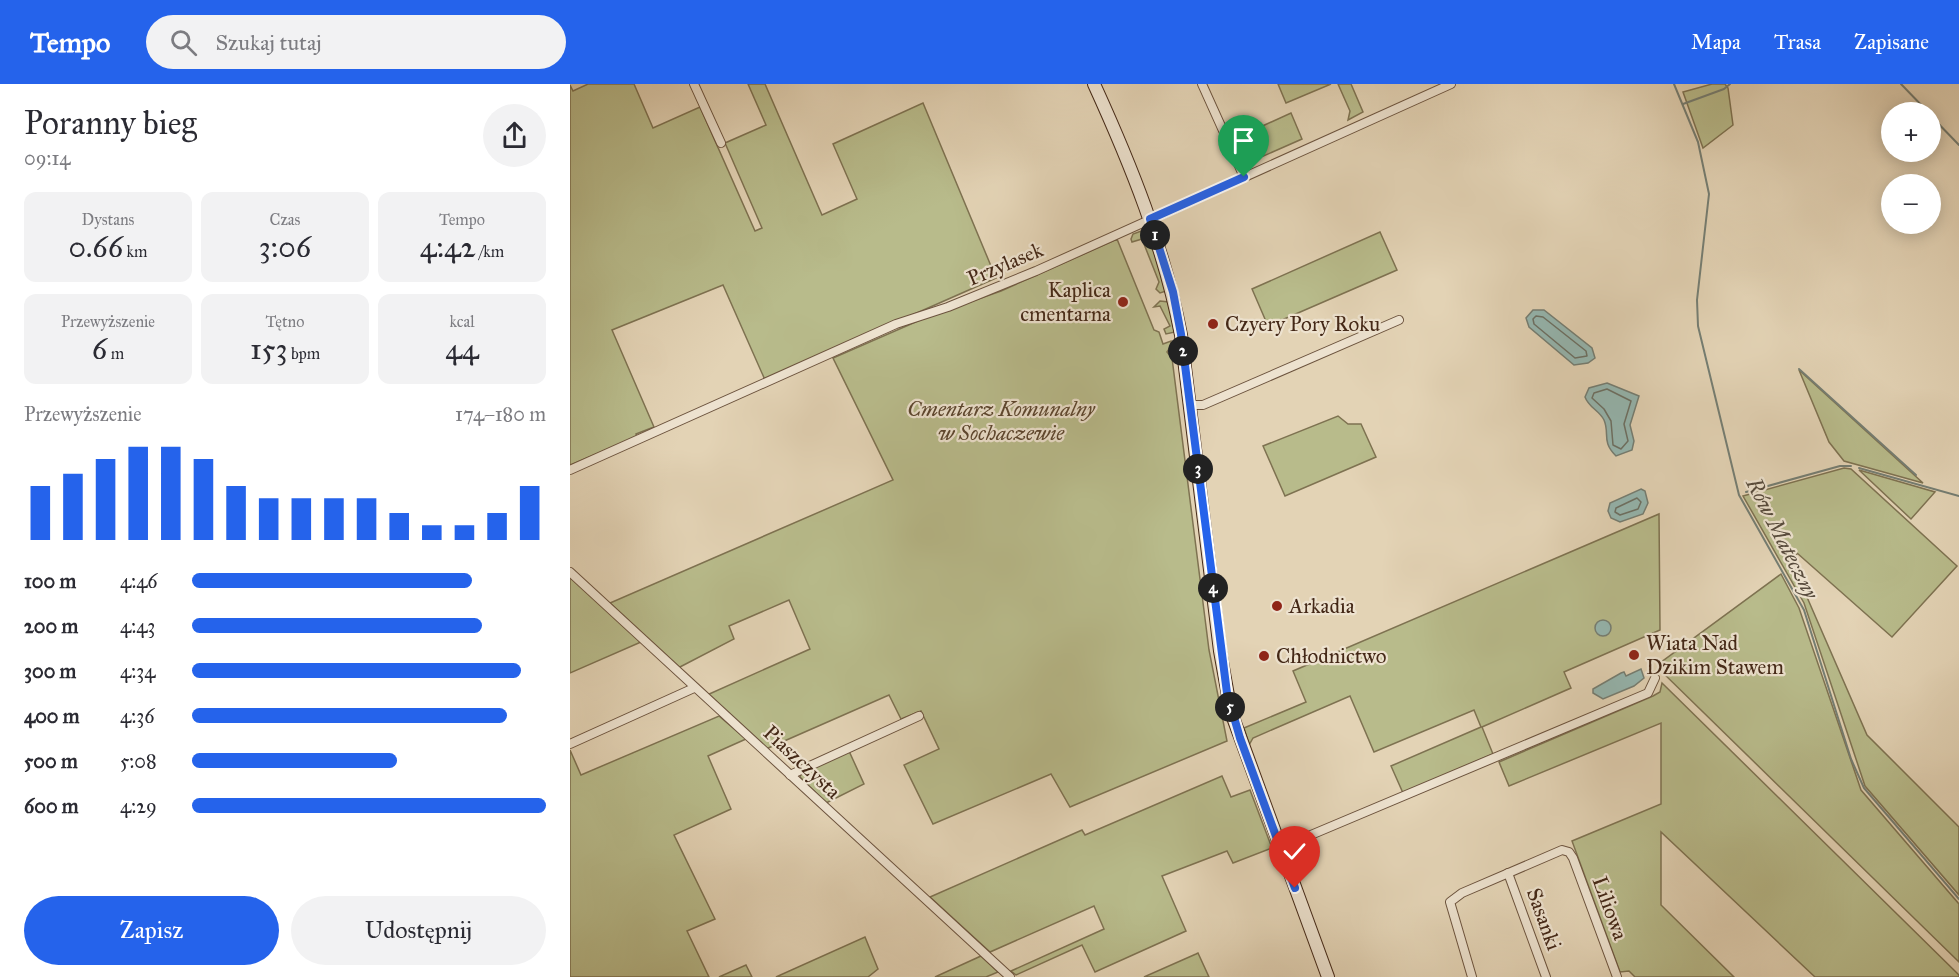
<!DOCTYPE html>
<html lang="pl">
<head>
<meta charset="utf-8">
<style>
  body { margin:0; font-family:"IM FELL Great Primer",serif; background:#f2f2f3; color:#2b2b33; height:100vh; display:flex; flex-direction:column; font-size:22px; white-space:nowrap }
  * { box-sizing:border-box; margin:0 }
  p { font-size:20px; color:#7c7c81 }
  .icon { flex:none; width:33px; height:33px; fill:none; stroke:currentColor; stroke-width:2; stroke-linecap:round; stroke-linejoin:round }
  .map { position:relative; flex:1; overflow:hidden }
  .drawer { display:flex; flex-direction:column; background:#fff; width:570px }
  .drawer>* { flex:none }
  .buttons { position:absolute; left:1311px; top:18px; display:grid; gap:12px }
  .buttons a { display:grid; place-items:center; width:60px; height:60px; border-radius:50%; background:#fff; box-shadow:0 3px 15px #0003; font-size:30px }
  .pin { position:absolute; display:grid; place-items:center; width:51px; height:51px; color:#fff; margin:-62px -26px; border-radius:50% 50% 50% 0; rotate:-45deg; box-shadow:0 0 6px #0007 }
  .pin .icon { rotate:45deg }
  .km { position:absolute; width:30px; height:30px; margin:-15px; border-radius:50%; background:#222; color:#fff; font-size:16px; line-height:30px; text-align:center }
  .round { display:grid; place-items:center; flex:none; width:63px; height:63px; border-radius:32px; background:#f2f2f3 }
  .headline { display:flex; align-items:center; justify-content:space-between; height:102px; padding:0 24px }
  h1 { font-size:33px; font-weight:600; line-height:45px }
  .figures { display:grid; grid-template-columns:repeat(3,1fr); gap:9px; height:102px; padding:6px 24px }
  .figures div { display:grid; align-content:center; border-radius:12px; background:#f2f2f3; text-align:center }
  .figures b { font-size:30px; font-weight:600 }
  .figures small { font-size:16px; font-weight:400 }
  .figures p { font-size:16px }
  .chart { height:168px; padding:12px 24px }
  .chart p { display:flex; justify-content:space-between }
  .chart svg { width:100%; height:108px; margin-top:6px; stroke:#2563eb; stroke-width:6 }
  .primary-button { display:flex; gap:12px; margin-top:auto; padding:12px 24px }
  .primary-button a { flex:1; height:69px; border-radius:36px; background:#2563eb; color:#fff; font-size:24px; font-weight:600; line-height:69px; text-align:center }
  .primary-button a+a { background:#f2f2f3; color:#2b2b33 }
  ul { padding:0 24px; list-style:none; font-size:20px }
  li { display:grid; grid-template-columns:96px 72px 1fr; align-items:center; height:45px }
  li i { height:15px; border-radius:8px; background:#2563eb }
  header { display:flex; align-items:center; gap:36px; box-sizing:border-box; height:84px; padding:0 30px; background:#2563eb; color:#fff }
  header strong { font-size:28px }
  nav { display:flex; gap:33px; margin-inline-start:auto; font-size:21px }
  .search { width:420px; height:54px; background:#f2f2f3; display:flex; align-items:center; gap:15px; box-sizing:border-box; padding:0 21px; border-radius:33px; color:#7c7c81; font-size:22px }
  main { display:flex; flex:1; min-height:0 }
  .map>svg:first-child { display:block }
  .green { fill:#b8bb8b; stroke:#7e7251; stroke-width:1.5 }
  .water { fill:#95b7b1; stroke:#757e73; stroke-width:1.5 }
  .lines { fill:none; stroke-linecap:round; stroke-linejoin:round }
  .shore { stroke:#6c7064; stroke-width:1.5 }
  .stream { stroke:#757e73; stroke-width:2 }
  .street-casing { stroke:#6c533e; stroke-width:10 }
  .secondary-casing { stroke:#442817; stroke-width:14 }
  .street { stroke:#ede2cf; stroke-width:8 }
  .secondary { stroke:#ede2cf; stroke-width:12 }
  .route-casing { stroke:#fff; stroke-width:12 }
  .route { stroke:#2563eb; stroke-width:8 }
  .poi-dot { fill:#8f2418; stroke:#ede2cf; stroke-width:2 }
  .labels { text-anchor:middle; stroke-width:4.5; stroke-linejoin:round; paint-order:stroke }
  .street-label { font-size:21px; fill:#442817; stroke:#ede2cf }
  .poi-label { font-size:21px; fill:#442817; stroke:#ede2cf; text-anchor:start }
  .park-label { font-size:21px; font-style:italic; fill:#5b452e; stroke:#ede2cf }
  .water-label { font-size:22px; font-style:italic; fill:#584c3e; stroke:#ede2cf }
</style>
</head>
<body>
<header>
<strong>Tempo</strong>
<div class="search"><svg class="icon" aria-label="search" viewBox="0 0 24 24"><circle cx="10" cy="10" r="6"/><path d="M15 15l6 6"/></svg>Szukaj tutaj</div>
<nav><a>Mapa</a><a>Trasa</a><a>Zapisane</a></nav>
</header>
<main>
<section class="drawer">
<div class="headline"><div><h1>Poranny bieg</h1><p>09:14</p></div><a class="round"><svg class="icon" aria-label="share" viewBox="0 0 24 24"><path d="M12 15V3M7 8l5-5 5 5M5 13v7h14v-7"/></svg></a></div>
<div class="figures">
<div><p>Dystans</p><b>0.66<small> km</small></b></div>
<div><p>Czas</p><b>3:06</b></div>
<div><p>Tempo</p><b>4:42<small> /km</small></b></div>
</div>
<div class="figures">
<div><p>Przewyższenie</p><b>6<small> m</small></b></div>
<div><p>Tętno</p><b>153<small> bpm</small></b></div>
<div><p>kcal</p><b>44</b></div>
</div>
<div class="chart"><p><span>Przewyższenie</span>174–180 m</p>
<svg viewBox="0 0 160 44" preserveAspectRatio="none"><path d="M5 44V22M15 44V17M25 44V11M35 44V6M45 44V6M55 44V11M65 44V22M75 44V27M85 44V27M95 44V27M105 44V27M115 44V33M125 44V38M135 44V38M145 44V33M155 44V22"/></svg>
</div>
<ul>
<li><b>100 m</b>4:46<i style="width:79%"></i></li>
<li><b>200 m</b>4:43<i style="width:82%"></i></li>
<li><b>300 m</b>4:34<i style="width:93%"></i></li>
<li><b>400 m</b>4:36<i style="width:89%"></i></li>
<li><b>500 m</b>5:08<i style="width:58%"></i></li>
<li><b>600 m</b>4:29<i style="width:100%"></i></li>
</ul>
<div class="primary-button"><a>Zapisz</a><a>Udostępnij</a></div>
</section>
<div class="map">
<svg width="1389" height="893" viewBox="0 0 1389 893">
  <rect width="100%" height="100%" fill="#e3d3b5"/>
  <filter id="stains"><feTurbulence type="fractalNoise" baseFrequency=".00333" numOctaves="4"/><feColorMatrix values="0 0 0 0 .2 0 0 0 0 .09 0 0 0 0 .02 0 0 0 .5 -.17"/></filter>
  <radialGradient id="worn" r=".72"><stop offset=".6" stop-color="#630" stop-opacity="0"/><stop offset="1" stop-color="#630" stop-opacity=".3"/></radialGradient>
  <g class="green">
    <polygon points="18,0 64,0 83,44 130,23 185,147 192,144 155,59 196,41 178,0 195,0 252,131 287,115 263,60 353,19 426,194 195,296 153,201 42,246 84,343 66,350 67,353 0,381 0,1 3,7"/>
    <polygon points="708,0 761,0 716,19"/>
    <polygon points="768,0 781,0 793,28 778,36 780,27"/>
    <polygon points="1142,0 1155,0 1158,4 1163,41 1133,64 1113,8"/>
    <polygon points="721,29 732,55 680,78 672,75 664,55"/>
    <polygon points="574,146 577,146 596,207 590,209 586,205 589,198 572,155 562,158 561,155 563,150"/>
    <polygon points="810,148 827,186 698,242 682,205"/>
    <polygon points="547,155 584,246 589,248 593,260 601,257 601,262 597,268 602,274 639,566 657,657 500,723 481,690 363,740 334,681 369,665 351,627 331,635 319,611 196,665 137,611 240,565 219,516 159,542 164,555 108,584 40,519 323,396 263,274 357,233 431,207"/>
    <polygon points="590,217 599,218 605,248 596,250 594,245 600,242 590,222 584,223"/>
    <polygon points="1229,286 1353,399 1274,377 1259,358"/>
    <polygon points="768,332 778,340 791,340 806,373 715,412 693,362"/>
    <polygon points="1274,384 1281,385 1387,482 1322,553 1227,469 1223,481 1297,651 1389,743 1389,811 1295,702 1234,519 1173,412"/>
    <polygon points="1289,386 1365,408 1341,435"/>
    <polygon points="1089,430 1090,546 994,588 1001,604 912,643 923,670 833,709 821,682 911,643 904,626 804,668 780,612 683,654 679,661 674,644 736,618 723,587"/>
    <polygon points="1211,490 1229,524 1291,706 1389,820 1389,878 1090,586 1090,579"/>
    <polygon points="0,491 71,558 0,589"/>
    <polygon points="1092,599 1389,891 1389,893 1245,893 1091,748 1091,821 1164,893 1065,893 1059,887 1050,888 1002,757 1091,720 1091,639 939,702 929,678 1083,612 1090,608"/>
    <polygon points="149,632 176,655 138,672 161,725 104,751 145,835 117,847 139,893 0,893 0,666 11,691"/>
    <polygon points="279,667 294,700 256,719 230,693 232,688"/>
    <polygon points="652,692 661,713 680,706 702,764 663,779 657,767 592,792 616,847 525,888 512,861 446,891 441,887 534,845 524,822 420,868 360,813 512,746 515,751"/>
    <polygon points="295,853 308,885 298,893 206,893"/>
    <polygon points="628,869 639,893 574,893 626,870"/>
    <polygon points="411,872 428,888 416,893 365,893"/>
    <polygon points="176,881 182,893 149,893"/>
  </g>
  <g class="water">
    <polygon points="963,226 974,226 1022,264 1025,274 1018,279 1004,281 959,243 956,234"/>
    <path d="M 1037,299 L 1069,312 L 1060,341 L 1064,357 L 1062,366 L 1046,372 C 1031,357 1040,350 1034,336 C 1029,326 1019,324 1015,313 L 1019,304 Z"/>
    <polygon points="1071,405 1075,407 1078,419 1073,430 1050,438 1041,434 1038,427 1040,419"/>
    <circle cx="1033" cy="544" r="8"/>
    <polygon points="1071,585 1074,594 1064,602 1033,615 1023,609 1023,605 1051,589 1054,588 1056,592"/>
  </g>
  <g class="lines">
    <g class="shore">
      <polygon points="966,232 973,233 1016,267 1017,272 1005,274 964,240 963,235"/>
      <polygon points="1037,305 1061,317 1054,340 1058,357 1051,365 1043,361 1041,337 1034,325 1022,314 1024,309"/>
      <polygon points="1067,414 1071,418 1068,425 1050,431 1045,428 1046,424"/>
    </g>
    <g class="stream">
      <polyline points="1104,0 1128,58 1139,110 1127,216 1128,242 1169,411 1234,526 1281,675 1294,704 1389,815"/>
      <polyline points="1331,0 1358,28"/>
      <polyline points="1113,20 1154,5 1160,0"/>
      <polyline points="1360,31 1389,61"/>
      <polyline points="1229,285 1346,391"/>
      <polyline points="1289,384 1389,412"/>
      <polyline points="1176,408 1270,382 1281,382"/>
    </g>
    <g class="street-casing">
      <g id="street">
        <polyline points="124,0 151,59"/>
        <polyline points="632,0 674,93"/>
        <polyline points="620,321 633,321 829,236"/>
        <polyline points="0,386 326,240 378,223 466,187 881,0"/>
        <polyline points="0,488 440,893"/>
        <polyline points="0,660 124,604"/>
        <polyline points="220,691 349,632"/>
        <polyline points="710,764 1078,609 1085,594"/>
        <polyline points="938,789 976,893"/>
        <polyline points="902,893 880,818 892,809 992,766 999,768 1003,774 1047,893"/>
      </g>
    </g>
    <g class="secondary-casing">
      <path id="secondary" d="M 524,0 C 561,81 594,163 611,251 L 650,567 L 661,628 L 758,893"/>
    </g>
    <use href="#street" class="street"/>
    <use href="#secondary" class="secondary"/>
  </g>
  <g class="lines">
    <g class="route-casing">
      <polyline id="route" points="674,93 580,135 603,208 611,250 657,609 670,654 725,804"/>
    </g>
    <use href="#route" class="route"/>
  </g>
  <g class="poi-dot">
    <circle cx="553" cy="218" r="6"/>
    <circle cx="643" cy="240" r="6"/>
    <circle cx="707" cy="522" r="6"/>
    <circle cx="1064" cy="571" r="6"/>
    <circle cx="694" cy="572" r="6"/>
  </g>
  <g class="labels">
    <g class="street-label">
      <text transform="translate(435 180) rotate(-23)" y="7">Przylasek</text>
      <text transform="translate(232 678) rotate(43)" y="7">Piaszczysta</text>
      <text transform="translate(1040 824) rotate(70)" y="7">Liliowa</text>
      <text transform="translate(974 835) rotate(70)" y="7">Sasanki</text>
    </g>
    <g class="poi-label">
      <text x="541" y="213" text-anchor="end">Kaplica<tspan x="541" dy="24">cmentarna</tspan></text>
      <text x="655" y="247">Czyery Pory Roku</text>
      <text x="719" y="529">Arkadia</text>
      <text x="1076" y="566">Wiata Nad<tspan x="1076" dy="24">Dzikim Stawem</tspan></text>
      <text x="706" y="579">Chłodnictwo</text>
    </g>
    <g class="park-label">
      <text x="431" y="332">Cmentarz Komunalny<tspan x="431" dy="24">w Sochaczewie</tspan></text>
    </g>
    <g class="water-label">
      <text transform="translate(1213 454) rotate(63)" y="8">Rów Mateczny</text>
    </g>
  </g>
  <rect width="100%" height="100%" filter="url(#stains)"/>
  <rect width="100%" height="100%" fill="url(#worn)"/>
</svg>
<div class="buttons">
<a>+</a>
<a>−</a>
</div>
<div class="pin" style="left:674px;top:93px;background:#1e9e55"><svg class="icon" aria-label="arrive" viewBox="0 0 24 24"><path d="M6 21V4h12l-3 4 3 4H6"/></svg></div>
<div class="pin" style="left:725px;top:804px;background:#d93025"><svg class="icon" aria-label="check" viewBox="0 0 24 24"><path d="M5 12l5 5 9-10"/></svg></div>
<b class="km" style="left:585px;top:151px">1</b>
<b class="km" style="left:613px;top:267px">2</b>
<b class="km" style="left:628px;top:385px">3</b>
<b class="km" style="left:643px;top:504px">4</b>
<b class="km" style="left:660px;top:623px">5</b>
</div>
</main>
</body>
</html>
